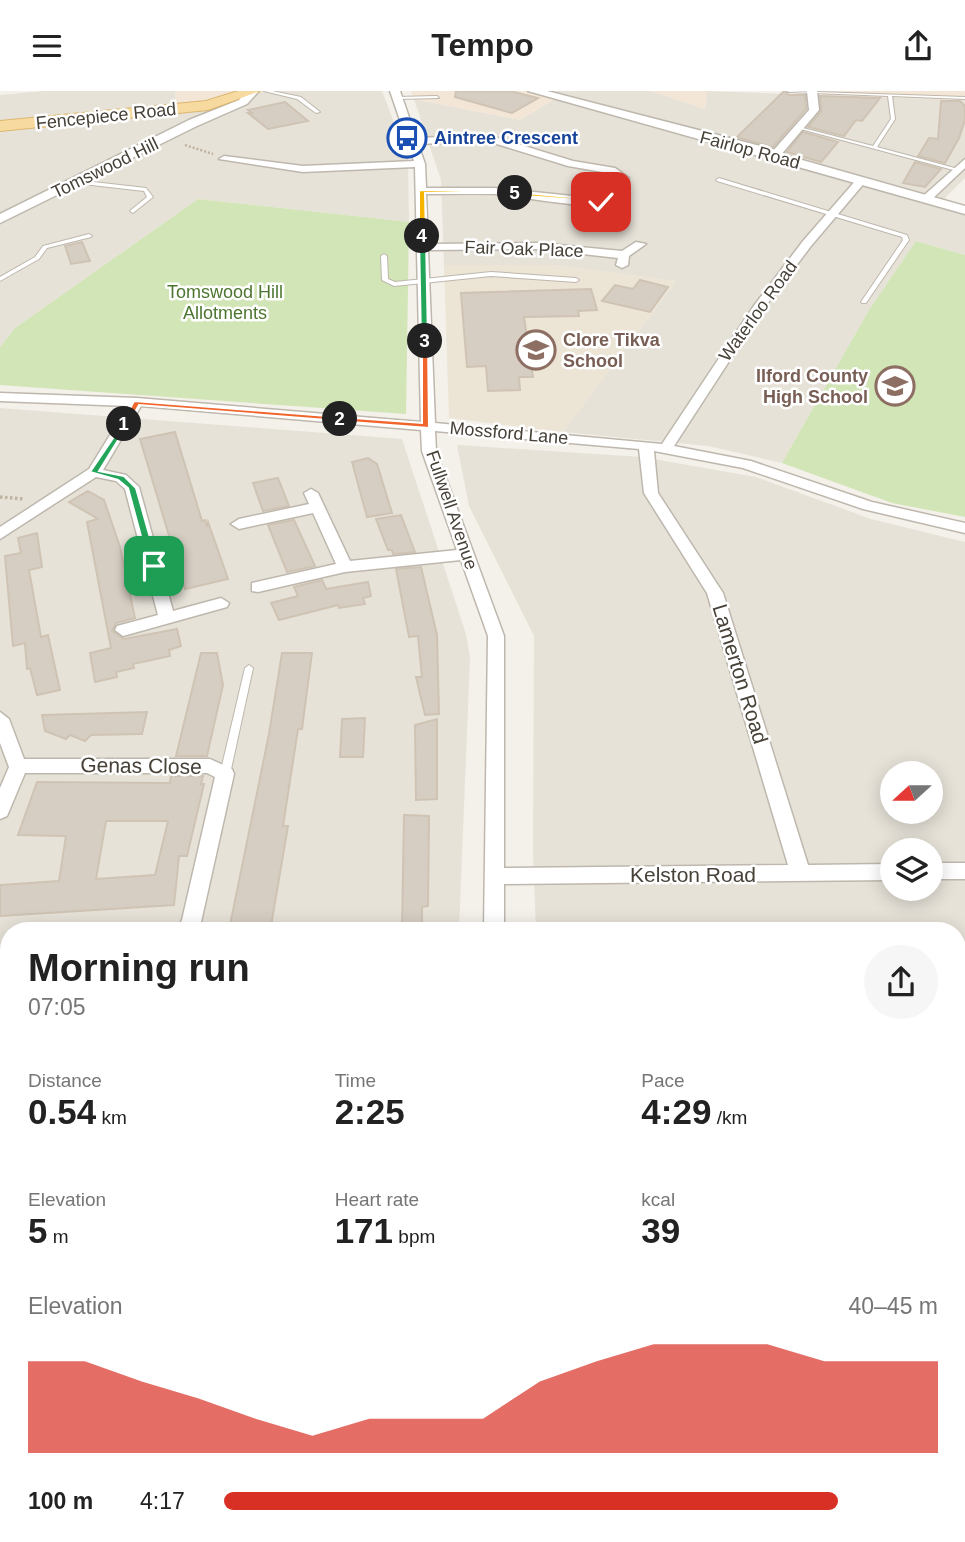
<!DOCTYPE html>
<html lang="en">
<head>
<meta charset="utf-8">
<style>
  body { margin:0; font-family:Helvetica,sans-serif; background:#f6f6f6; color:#222; height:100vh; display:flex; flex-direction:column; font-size:26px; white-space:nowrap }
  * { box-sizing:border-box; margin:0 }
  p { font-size:23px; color:#767676 }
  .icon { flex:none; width:38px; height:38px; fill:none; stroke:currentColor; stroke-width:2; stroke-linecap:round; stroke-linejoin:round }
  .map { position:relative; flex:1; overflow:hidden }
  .details { position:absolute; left:0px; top:831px; width:966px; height:621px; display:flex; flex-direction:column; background:#fff; border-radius:28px 28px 0 0; box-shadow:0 4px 18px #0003 }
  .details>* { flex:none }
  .needle { width:46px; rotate:249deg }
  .buttons { position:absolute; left:880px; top:670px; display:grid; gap:14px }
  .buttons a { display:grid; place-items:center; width:63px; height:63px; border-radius:50%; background:#fff; box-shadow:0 4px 18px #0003; font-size:35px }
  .pin { position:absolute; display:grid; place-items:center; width:60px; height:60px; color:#fff; margin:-30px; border-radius:14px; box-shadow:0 4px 10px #0006 }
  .km { position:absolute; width:35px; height:35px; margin:-18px; border-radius:50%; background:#222; color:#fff; font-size:19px; line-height:35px; text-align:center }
  .round { display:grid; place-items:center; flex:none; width:74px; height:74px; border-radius:37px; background:#f6f6f6 }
  .overview { display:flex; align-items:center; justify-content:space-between; height:119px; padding:0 28px }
  h1 { font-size:38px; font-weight:600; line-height:52px }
  .figures { display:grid; grid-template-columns:repeat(3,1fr); gap:10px; height:119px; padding:7px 28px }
  .figures div { display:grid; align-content:center }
  .figures b { font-size:35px; font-weight:600 }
  .figures small { font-size:19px; font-weight:400 }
  .figures p { font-size:19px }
  .chart { height:196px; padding:14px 28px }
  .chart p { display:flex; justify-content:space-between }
  .chart svg { width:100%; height:126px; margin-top:7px; fill:#d93025; opacity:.7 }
  ul { padding:0 28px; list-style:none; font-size:23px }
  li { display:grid; grid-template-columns:112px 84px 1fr; align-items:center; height:52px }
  li i { height:18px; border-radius:9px; background:#d93025 }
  header { display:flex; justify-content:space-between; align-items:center; height:91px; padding:0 28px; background:#fff; font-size:32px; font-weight:600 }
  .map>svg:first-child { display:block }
  .residential { fill:#e7e2d8; fill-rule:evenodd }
  .commercial { fill:#f3e6d7 }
  .education { fill:#ece4d5 }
  .green { fill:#d2e5b6 }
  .building { fill:#d7cec3; stroke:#cfc3b4; stroke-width:2; fill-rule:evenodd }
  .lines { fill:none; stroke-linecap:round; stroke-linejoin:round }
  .service-casing { stroke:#beb7ad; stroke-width:2 }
  .minor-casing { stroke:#beb7ad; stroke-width:3 }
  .tertiary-casing { stroke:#beb7ad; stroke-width:3 }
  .primary-casing { stroke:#dbb670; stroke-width:2 }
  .path-far1 { stroke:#bfb29f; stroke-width:2.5; stroke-dasharray:2 2; stroke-linecap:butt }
  .path { stroke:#bfb29f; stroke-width:3.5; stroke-dasharray:2.5 2.5; stroke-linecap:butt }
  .service { fill:#fff; fill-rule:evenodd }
  .minor { fill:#fff; fill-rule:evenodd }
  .tertiary { fill:#fff; fill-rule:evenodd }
  .primary { fill:#f7daa0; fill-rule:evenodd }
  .split-1 { fill:#22a559; stroke:#fff; stroke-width:2 }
  .split-2 { fill:#f0652b; stroke:#fff; stroke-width:2 }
  .split-3 { fill:#f0652b; stroke:#fff; stroke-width:2 }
  .split-4 { fill:#22a559; stroke:#fff; stroke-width:2 }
  .split-5 { fill:#f5b400; stroke:#fff; stroke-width:2 }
  .split-6 { fill:#f5b400; stroke:#fff; stroke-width:2 }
  .labels { text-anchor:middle; stroke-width:5; stroke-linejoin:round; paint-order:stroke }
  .far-street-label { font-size:18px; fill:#474138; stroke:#fff }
  .far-transit-label { font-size:18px; font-weight:bold; fill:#164399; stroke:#fff; text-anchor:start }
  .far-park-label { font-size:18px; fill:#4d752f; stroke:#fff }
  .far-education-label { font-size:18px; font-weight:bold; fill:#785e54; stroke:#fff; text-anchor:start }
  .street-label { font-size:21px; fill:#474138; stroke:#fff }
</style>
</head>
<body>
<header><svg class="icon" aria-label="menu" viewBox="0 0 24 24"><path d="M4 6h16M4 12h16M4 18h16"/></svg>Tempo<svg class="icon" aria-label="share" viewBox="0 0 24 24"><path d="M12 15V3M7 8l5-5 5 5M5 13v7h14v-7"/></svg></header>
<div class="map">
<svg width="965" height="1451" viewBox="0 0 965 1451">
  <rect width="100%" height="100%" fill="#f4f0ea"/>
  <g class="residential">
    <polygon points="43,0 175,0 176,11 238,0 382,0 408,68 409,131 198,108 15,237 0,256 0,4"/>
    <polygon points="552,0 651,0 705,18 707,0 965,9 965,87 936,116 965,124 965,164 916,150 869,219 782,372 708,355 563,341 676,190 553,174 444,174 441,89 414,8 520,29 561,4"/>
    <polygon points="0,317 402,348 466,543 470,566 459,840 9,840 9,1444 463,1444 463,1451 0,1451"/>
    <path d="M 457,354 L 642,366 L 756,386 L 871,428 L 965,451 L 965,1451 L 562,1451 L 562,1444 L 957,1444 L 957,840 L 536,840 L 533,763 L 534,545 L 469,415 ZM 892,682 L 931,682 L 931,721 L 892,721 ZM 892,760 L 931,760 L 931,798 L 892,798 Z"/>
  </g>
  <g class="commercial">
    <polygon points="175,0 238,0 209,11 193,12 176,11"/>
    <polygon points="411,0 523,0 554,8 520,29 414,8"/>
    <polygon points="651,0 707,0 705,18"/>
    <polygon points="822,0 965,0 965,9 823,4"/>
  </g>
  <polygon class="education" points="444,174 553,174 676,190 563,341 449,327"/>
  <g class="green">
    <polygon points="198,108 409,131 406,323 0,294 0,256 15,237"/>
    <polygon points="916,150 965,164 965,426 892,412 782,372 869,219"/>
  </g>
  <g class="building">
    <polygon points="456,0 510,0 538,7 512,22 455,6"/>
    <polygon points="784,0 789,4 805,4 806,18 773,56 737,46"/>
    <polygon points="820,5 880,7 862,30 856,29 844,45 808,36 821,21"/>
    <polygon points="941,10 960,10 965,15 965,29 959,47 945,72 918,65 929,47 938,48"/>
    <polygon points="285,11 308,30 268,38 248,22 252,22 248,19"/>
    <polygon points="803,41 838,51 821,71 787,61"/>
    <polygon points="915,71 941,78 925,96 903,92"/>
    <polygon points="82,151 90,170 71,173 65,155"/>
    <polygon points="640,189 668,196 650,221 602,210 615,194 633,198"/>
    <polygon points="591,198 597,219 578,220 579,225 524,226 533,286 519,286 520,299 488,300 486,275 467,276 461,202"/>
    <polygon points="175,341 202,430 205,429 207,436 208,431 228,488 185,498 140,348"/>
    <polygon points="368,367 377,373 392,422 367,426 352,371"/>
    <polygon points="278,387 289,415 263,420 253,392"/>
    <polygon points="88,400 104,409 120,456 135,527 116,532 112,540 124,548 177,538 181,555 169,559 170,565 133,573 134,577 116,581 117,586 95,591 90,562 111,557 87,431 98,428 69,411"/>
    <polygon points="401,424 415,461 393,463 392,459 388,459 376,428"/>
    <polygon points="294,429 315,475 287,481 268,434"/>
    <polygon points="37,442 42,476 29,479 41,546 48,544 60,599 37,604 30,577 27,578 25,552 13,555 5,465 21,462 18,447"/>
    <polygon points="421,476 437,544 439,623 425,624 416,586 422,586 418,545 409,546 396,478"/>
    <polygon points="322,489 326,498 368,491 371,505 363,507 365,513 339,517 338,514 279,529 271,512 298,505 294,496"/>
    <polygon points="201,562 217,562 223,594 207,665 176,665"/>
    <polygon points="282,562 312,562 302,638 298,638 283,735 288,735 271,835 230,834 269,643"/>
    <polygon points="147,621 142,643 91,644 85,650 70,644 66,648 45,640 42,624"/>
    <polygon points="365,627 363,666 340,666 342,628"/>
    <polygon points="437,628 437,708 416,709 415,634"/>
    <path d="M 171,685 L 203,685 L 201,693 L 204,693 L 187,765 L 179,765 L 174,814 L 0,825 L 0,794 L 59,790 L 66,745 L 18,744 L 37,691 L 170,692 ZM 106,730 L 168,730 L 155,784 L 96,788 Z"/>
    <polygon points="404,724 429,725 428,815 422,816 422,840 402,840"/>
  </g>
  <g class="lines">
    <g class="service-casing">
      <g id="service">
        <polygon points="264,0 272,0 301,6 320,21 316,22 297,8"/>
        <polygon points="787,0 965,6 965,8 892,5 895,28 877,56 962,79 957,80 797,37 799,36 873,55 891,28 888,5 789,1"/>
        <polygon points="437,5 439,7 397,8 395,7 397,6"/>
        <polygon points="719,87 907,144 909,149 866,212 862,212 861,211 903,149 902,146 717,90 716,89"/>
        <polygon points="76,89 146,97 153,106 133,122 130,120 131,119 147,106 144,100 74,92 73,91"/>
        <polygon points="89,143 92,145 91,146 47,157 39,168 0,190 0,186 35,166 43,155"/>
        <polygon points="384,163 387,165 388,188 395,191 491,181 576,187 579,189 576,191 491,185 394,195 382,189 381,165"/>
        <polygon points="249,574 253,577 230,683 225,687 220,683 245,577"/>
      </g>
    </g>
    <g class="minor-casing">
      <g id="minor">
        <path d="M 390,0 L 400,0 L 416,47 L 488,44 L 573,70 L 615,77 L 629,87 L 626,106 C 601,124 528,106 497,103 C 474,102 450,103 426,103 L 428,153 L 538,152 L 622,160 L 636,151 L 646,153 L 629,165 L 628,174 L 622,177 L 616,174 L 618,167 L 538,158 L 428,159 L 435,332 L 662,353 L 753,216 L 803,150 L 857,88 L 866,90 L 811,155 L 761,221 L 674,355 L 751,370 L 872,411 L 965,432 L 965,442 L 863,418 L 743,377 L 654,360 L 658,402 L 723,502 L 808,774 L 892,773 L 892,789 L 504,793 L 504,840 L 484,840 L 488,545 L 461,469 L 345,481 L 258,501 L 252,500 L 252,492 L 336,473 L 313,422 L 239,438 L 231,433 L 239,428 L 309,413 L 304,402 L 311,398 L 318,402 L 350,470 L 457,459 L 422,360 L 421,339 L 141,315 L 103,379 L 126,384 L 139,396 L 173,520 L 221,507 L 229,512 L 227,516 L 123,545 L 115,539 L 117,535 L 158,524 L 125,398 L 116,390 L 96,386 L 0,448 L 0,436 L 89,378 L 128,315 L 0,310 L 0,302 L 137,307 L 421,331 L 415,76 L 303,81 L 219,68 L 224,65 L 303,75 L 414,70 ZM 487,50 L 568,75 L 608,82 L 619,88 L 617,103 L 601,108 L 495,97 L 426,97 L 425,73 L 418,53 ZM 435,340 L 639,358 L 644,402 L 707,502 L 788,774 L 504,777 L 504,545 L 436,360 Z"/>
        <polygon points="807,0 817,0 819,19 780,65 772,65 772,61 809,19"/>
        <polygon points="965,68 965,77 930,110 922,110 922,106"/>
        <polygon points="0,621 9,628 24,668 210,668 232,678 234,683 199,840 176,840 182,829 215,686 207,682 25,682 7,725 0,728 0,697 9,676 0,652"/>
        <rect x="931" y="772" width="34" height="16"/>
        <polygon points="9,856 9,874 0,875 0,857"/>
        <rect x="957" y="1065" width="8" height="24"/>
        <polygon points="9,1097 9,1121 0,1122 0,1098"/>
        <rect x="488" y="1444" width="30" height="7"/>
        <rect x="897" y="1444" width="30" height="7"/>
      </g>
    </g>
    <g class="tertiary-casing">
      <g id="tertiary">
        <polygon points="247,0 258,1 247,13 197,35 0,132 0,123 189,29 239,9"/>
        <polygon points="528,0 547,0 780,60 788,65 965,115 965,123"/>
      </g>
    </g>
    <g class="primary-casing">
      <polygon id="primary" points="238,0 260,0 208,19 0,40 0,30 206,10"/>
    </g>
    <polyline class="path-far1" points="185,54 213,63"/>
    <polyline class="path" points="0,406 24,408"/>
    <use href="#service" class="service"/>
    <use href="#minor" class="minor"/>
    <use href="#tertiary" class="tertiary"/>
    <use href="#primary" class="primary"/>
  </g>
  <polygon class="split-1" points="124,331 128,333 99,380 124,385 136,397 158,475 154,478 149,475 128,397 118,389 90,381"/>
  <polygon class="split-2" points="134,310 340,326 344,328 340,330 139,314 127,335 121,335"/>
  <polygon class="split-3" points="422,248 428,250 429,337 337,330 340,326 422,332"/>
  <polygon class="split-4" points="422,143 426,145 428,250 425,252 421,250 419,145"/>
  <polygon class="split-5" points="419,99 515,101 518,102 425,102 426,145 422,147 419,145"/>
  <polygon class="split-6" points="515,101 601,109 604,111 513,104"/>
  <defs>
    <g id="bus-ring" transform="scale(2.0125)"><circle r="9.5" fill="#fff" stroke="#1a4fb4" stroke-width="1.5"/><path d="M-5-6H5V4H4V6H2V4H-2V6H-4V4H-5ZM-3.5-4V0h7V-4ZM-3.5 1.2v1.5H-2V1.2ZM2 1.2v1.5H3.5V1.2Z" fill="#1a4fb4"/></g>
    <g id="school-ring" transform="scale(2.0125)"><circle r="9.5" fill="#fff" stroke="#8d6e63" stroke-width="1.5"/><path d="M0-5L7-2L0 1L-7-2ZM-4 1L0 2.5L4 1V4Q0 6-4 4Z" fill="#8d6e63"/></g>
  </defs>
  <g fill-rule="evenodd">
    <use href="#bus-ring" x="407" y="47"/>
    <use href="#school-ring" x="536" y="259"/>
    <use href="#school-ring" x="895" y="295"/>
  </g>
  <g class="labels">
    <g class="far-street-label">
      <text transform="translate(106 25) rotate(-6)" y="6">Fencepiece Road</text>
      <text transform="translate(750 59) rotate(15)" y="6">Fairlop Road</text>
      <text transform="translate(105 77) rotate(-26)" y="6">Tomswood Hill</text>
      <text transform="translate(524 158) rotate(2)" y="6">Fair Oak Place</text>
      <text transform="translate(758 220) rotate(-54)" y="6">Waterloo Road</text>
      <text transform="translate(509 342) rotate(5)" y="6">Mossford Lane</text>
      <text transform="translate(452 419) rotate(71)" y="6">Fullwell Avenue</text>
    </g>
    <g class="far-transit-label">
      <text x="434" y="53">Aintree Crescent</text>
    </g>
    <g class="far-park-label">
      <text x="225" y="207">Tomswood Hill<tspan x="225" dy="21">Allotments</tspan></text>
    </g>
    <g class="far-education-label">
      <text x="563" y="255">Clore Tikva<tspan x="563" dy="21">School</tspan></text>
      <text x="868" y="291" text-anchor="end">Ilford County<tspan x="868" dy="21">High School</tspan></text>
    </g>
    <g class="street-label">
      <text transform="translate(740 583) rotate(73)" y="7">Lamerton Road</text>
      <text transform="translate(141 675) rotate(1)" y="7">Genas Close</text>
      <text x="693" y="791">Kelston Road</text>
    </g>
  </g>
</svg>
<div class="buttons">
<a><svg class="needle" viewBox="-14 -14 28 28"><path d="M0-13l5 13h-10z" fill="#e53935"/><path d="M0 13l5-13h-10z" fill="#767676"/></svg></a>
<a><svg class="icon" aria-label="layers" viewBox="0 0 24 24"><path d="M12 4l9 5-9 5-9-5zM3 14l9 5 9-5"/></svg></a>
</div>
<div class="pin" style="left:154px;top:475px;background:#1e9e55"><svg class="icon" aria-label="arrive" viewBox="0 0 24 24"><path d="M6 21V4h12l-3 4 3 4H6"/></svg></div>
<div class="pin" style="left:601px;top:111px;background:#d93025"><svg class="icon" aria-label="check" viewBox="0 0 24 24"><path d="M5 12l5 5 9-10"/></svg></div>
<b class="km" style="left:124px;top:333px">1</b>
<b class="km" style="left:340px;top:328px">2</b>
<b class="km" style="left:425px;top:250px">3</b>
<b class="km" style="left:422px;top:145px">4</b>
<b class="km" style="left:515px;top:102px">5</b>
<section class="details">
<div class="overview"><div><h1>Morning run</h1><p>07:05</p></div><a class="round"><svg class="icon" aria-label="share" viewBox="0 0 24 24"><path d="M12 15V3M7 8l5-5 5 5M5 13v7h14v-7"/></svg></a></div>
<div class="figures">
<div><p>Distance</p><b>0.54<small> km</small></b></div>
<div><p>Time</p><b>2:25</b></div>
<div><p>Pace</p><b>4:29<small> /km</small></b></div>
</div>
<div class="figures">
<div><p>Elevation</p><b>5<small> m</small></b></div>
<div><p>Heart rate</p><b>171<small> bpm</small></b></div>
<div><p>kcal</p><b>39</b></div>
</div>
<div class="chart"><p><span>Elevation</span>40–45 m</p>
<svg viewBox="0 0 160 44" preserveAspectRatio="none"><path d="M0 44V12L10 12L20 19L30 25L40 32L50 38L60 32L70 32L80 32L90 19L100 12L110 6L120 6L130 6L140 12L150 12L160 12V44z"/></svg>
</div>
<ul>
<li><b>100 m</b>4:17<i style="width:86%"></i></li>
</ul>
</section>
</div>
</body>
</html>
